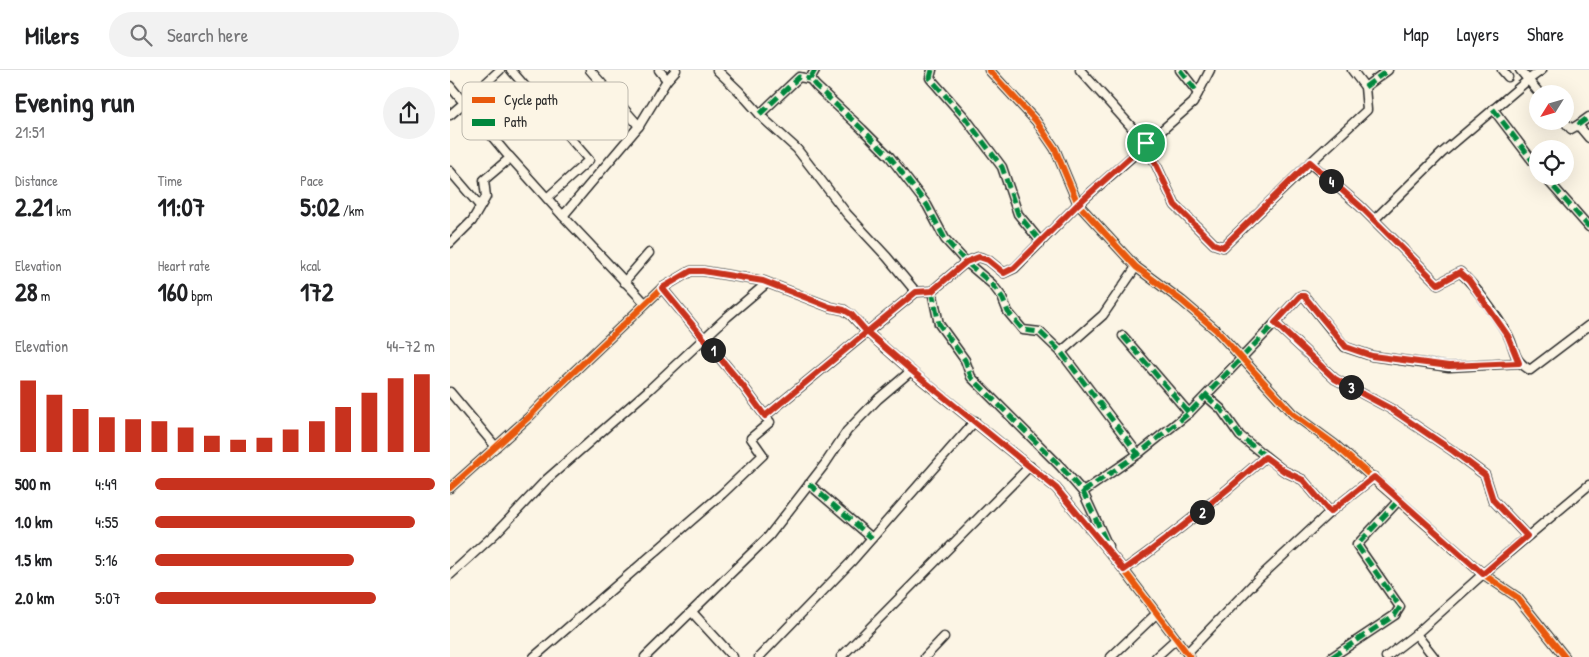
<!DOCTYPE html>
<html lang="en">
<head>
<meta charset="utf-8">
<style>
  body { margin:0; font-family:"Patrick Hand",sans-serif; background:#f2f2f2; color:#202124; height:100vh; display:flex; flex-direction:column; font-size:19px; white-space:nowrap }
  * { box-sizing:border-box; margin:0 }
  p { font-size:16px; color:#757577 }
  .icon { flex:none; width:28px; height:28px; fill:none; stroke:currentColor; stroke-width:2; stroke-linecap:round; stroke-linejoin:round }
  .map { position:relative; flex:1; overflow:hidden }
  .drawer { display:flex; flex-direction:column; background:#fff; width:450px }
  .drawer>* { flex:none }
  .needle { width:32px; rotate:233deg }
  .controls { position:absolute; left:1079px; top:15px; display:grid; gap:10px }
  .controls a { display:grid; place-items:center; width:45px; height:45px; border-radius:50%; background:#fff; box-shadow:0 5px 20px #0002; font-size:25px }
  .pin { position:absolute; display:grid; place-items:center; width:42px; height:42px; color:#fff; margin:-21px; border:2px solid #fff; border-radius:50%; box-shadow:0 1px 5px #0007 }
  .km { position:absolute; width:25px; height:25px; margin:-12px; border-radius:50%; background:#222; color:#fff; font-size:14px; line-height:25px; text-align:center }
  .round { display:grid; place-items:center; flex:none; width:52px; height:52px; border-radius:26px; background:#f2f2f2 }
  .summary { display:flex; align-items:center; justify-content:space-between; height:85px; padding:0 15px }
  h1 { font-size:28px; font-weight:700; line-height:38px }
  .stats { display:grid; grid-template-columns:repeat(3,1fr); gap:8px; height:85px; padding:5px 15px }
  .stats div { display:grid; align-content:center }
  .stats b { font-size:25px; font-weight:700 }
  .stats small { font-size:14px; font-weight:400 }
  .stats p { font-size:14px }
  .chart { height:140px; padding:10px 15px }
  .chart p { display:flex; justify-content:space-between }
  .chart svg { width:100%; height:90px; margin-top:5px; stroke:#c8321e; stroke-width:6 }
  ul { padding:0 15px; list-style:none; font-size:16px }
  li { display:grid; grid-template-columns:80px 60px 1fr; align-items:center; height:38px }
  li i { height:12px; border-radius:6px; background:#c8321e }
  header { display:flex; align-items:center; gap:30px; box-sizing:border-box; height:70px; padding:0 25px; background:#fff; border-bottom:1px solid #e0e0e0 }
  header strong { font-size:24px }
  nav { display:flex; gap:28px; margin-inline-start:auto; font-size:18px }
  .search { width:350px; height:45px; background:#f2f2f2; display:flex; align-items:center; gap:12px; box-sizing:border-box; padding:0 18px; border-radius:28px; color:#757577; font-size:19px }
  main { display:flex; flex:1; min-height:0 }
  .map>svg:first-child { display:block }
  .lines { fill:none; stroke-linecap:round; stroke-linejoin:round }
  .street-casing { stroke:#2b2b2b; stroke-width:11 }
  .street { stroke:#fcf5e5; stroke-width:8 }
  .quiet { stroke:#00873e; stroke-width:5; stroke-dasharray:10 5; stroke-linecap:butt }
  .cycleway-casing { stroke:#fcf5e5; stroke-width:9 }
  .cycleway { stroke:#e8590c; stroke-width:6 }
  .route-casing { stroke:#fff; stroke-width:10 }
  .route { stroke:#c8321e; stroke-width:6 }
  .key { fill:#fcf5e5; stroke:#bdb8ad; stroke-width:1 }
  .key-label { font-size:14px; fill:#2b2b2b }
</style>
</head>
<body>
<header>
<strong>Milers</strong>
<div class="search"><svg class="icon" aria-label="search" viewBox="0 0 24 24"><circle cx="10" cy="10" r="6"/><path d="M15 15l6 6"/></svg>Search here</div>
<nav><a>Map</a><a>Layers</a><a>Share</a></nav>
</header>
<main>
<section class="drawer">
<div class="summary"><div><h1>Evening run</h1><p>21:51</p></div><a class="round"><svg class="icon" aria-label="share" viewBox="0 0 24 24"><path d="M12 15V3M7 8l5-5 5 5M5 13v7h14v-7"/></svg></a></div>
<div class="stats">
<div><p>Distance</p><b>2.21<small> km</small></b></div>
<div><p>Time</p><b>11:07</b></div>
<div><p>Pace</p><b>5:02<small> /km</small></b></div>
</div>
<div class="stats">
<div><p>Elevation</p><b>28<small> m</small></b></div>
<div><p>Heart rate</p><b>160<small> bpm</small></b></div>
<div><p>kcal</p><b>172</b></div>
</div>
<div class="chart"><p><span>Elevation</span>44–72 m</p>
<svg viewBox="0 0 160 44" preserveAspectRatio="none"><path d="M5 44V9M15 44V16M25 44V23M35 44V27M45 44V28M55 44V29M65 44V32M75 44V36M85 44V38M95 44V37M105 44V33M115 44V29M125 44V22M135 44V15M145 44V8M155 44V6"/></svg>
</div>
<ul>
<li><b>500 m</b>4:49<i style="width:100%"></i></li>
<li><b>1.0 km</b>4:55<i style="width:93%"></i></li>
<li><b>1.5 km</b>5:16<i style="width:71%"></i></li>
<li><b>2.0 km</b>5:07<i style="width:79%"></i></li>
</ul>
</section>
<div class="map">
<svg width="1139" height="587" viewBox="0 0 1139 587">
  <rect width="100%" height="100%" fill="#fcf5e5"/>
  <filter id="ink" filterUnits="userSpaceOnUse"><feTurbulence type="fractalNoise" baseFrequency=".02" numOctaves="2"/><feDisplacementMap in="SourceGraphic" scale="10" xChannelSelector="R" yChannelSelector="G"/><feConvolveMatrix kernelMatrix="1 2 1 2 8 2 1 2 1" color-interpolation-filters="sRGB"/></filter>
  <g filter="url(#ink)">
    <g class="lines">
      <g class="street-casing">
        <g id="street">
          <polyline points="61,0 139,90 97,128"/>
          <polyline points="140,0 189,56"/>
          <polyline points="209,0 217,10"/>
          <polyline points="267,0 289,21 315,50 347,79 397,144 437,187 466,222"/>
          <polyline points="365,0 360,9 366,16 412,59 440,87 477,135 495,169 516,192 542,214 552,227 558,242 573,260 590,262 611,282 688,384"/>
          <polyline points="482,0 480,8 516,49 552,97 568,144 591,172"/>
          <polyline points="539,0 586,51 605,79 628,134 686,197 732,231 766,260 843,344 884,374 1033,504 1067,527 1115,587"/>
          <path d="M 630,0 L 696,73 L 725,135 L 764,174 L 773,177 L 860,93 L 910,136 L 988,214 L 1010,202 C 1025,215 1048,248 1058,265 C 1067,282 1061,288 1080,300 L 1138,256 L 1139,257"/>
          <polyline points="730,0 748,23"/>
          <polyline points="1052,0 1058,7"/>
          <polyline points="1070,0 1090,24"/>
          <polyline points="0,16 14,33 0,45"/>
          <polyline points="915,17 938,0"/>
          <polyline points="1043,39 1088,98"/>
          <polyline points="310,44 349,7 360,9"/>
          <polyline points="1114,51 1121,59 1128,55 1139,68"/>
          <polyline points="1128,55 1139,47"/>
          <polyline points="59,86 113,146 189,56 217,10 226,0"/>
          <polyline points="860,93 917,40 915,17 902,0"/>
          <polyline points="0,101 30,136"/>
          <polyline points="1094,106 1139,157"/>
          <polyline points="115,143 113,146 195,233"/>
          <polyline points="924,150 992,83 1078,10 1092,0"/>
          <polyline points="0,173 22,151 36,127 34,110 60,88 14,33 50,0"/>
          <polyline points="174,212 199,183"/>
          <polyline points="212,218 293,316 315,346 466,222 482,221 516,192 529,187 538,190 554,203 565,198 628,134 743,33 760,0"/>
          <polyline points="482,221 489,254 515,290 521,307 611,397 633,422 658,476"/>
          <polyline points="825,253 850,226 854,226 895,277 922,286 999,297 1069,293"/>
          <polyline points="673,266 739,343"/>
          <polyline points="611,282 653,245 686,197"/>
          <polyline points="0,322 46,377"/>
          <polyline points="756,326 771,339 790,366 834,401 853,410 880,442"/>
          <polyline points="359,414 422,468"/>
          <polyline points="0,418 79,347 109,316 212,218 241,201 253,201 313,211 380,237 394,240 401,245 417,262 461,301 606,418 674,500 740,587"/>
          <polyline points="633,422 688,384 739,343 825,253 885,309 941,339 1003,381 1035,405 1043,430 1077,466"/>
          <path d="M 674,500 C 723,465 770,427 815,387"/>
          <polyline points="0,505 46,463 96,410 201,318 277,247 317,213"/>
          <polyline points="242,542 283,587"/>
          <polyline points="966,564 984,587"/>
          <polyline points="737,583 810,507 880,442 924,407"/>
          <polyline points="84,587 272,424 313,385 301,368 320,352 315,346"/>
          <polyline points="195,587 319,466 375,394 397,361 428,329 461,301"/>
          <polyline points="309,587 401,492 525,351"/>
          <polyline points="391,587 580,396"/>
          <polyline points="475,587 494,567"/>
          <polyline points="661,587 707,543"/>
          <polyline points="706,587 726,569"/>
          <polyline points="882,587 945,545 950,537 907,475 949,430"/>
          <polyline points="936,587 966,564 1033,504 1139,415"/>
        </g>
      </g>
      <use href="#street" class="street"/>
      <g class="quiet">
        <polyline points="365,0 360,9 366,16 412,59 440,87 477,135 495,169 516,192 542,214 552,227 558,242 573,260 590,262 611,282 688,384"/>
        <polyline points="482,0 480,8 516,49 552,97 568,144 591,172"/>
        <polyline points="730,0 748,23"/>
        <polyline points="915,17 938,0"/>
        <polyline points="1043,39 1088,98"/>
        <polyline points="310,44 349,7 360,9"/>
        <polyline points="1128,55 1139,47"/>
        <polyline points="1094,106 1139,157"/>
        <polyline points="482,221 489,254 515,290 521,307 611,397 633,422 656,471"/>
        <polyline points="825,253 850,226 854,226 895,277 922,286 999,297 1069,293"/>
        <polyline points="673,266 739,343"/>
        <polyline points="756,326 771,339 790,366 834,401 853,410 880,442"/>
        <polyline points="359,414 422,468"/>
        <polyline points="633,422 688,384 739,343 825,253 885,309 941,339 1003,381 1035,405 1043,430 1077,466"/>
        <path d="M 674,500 C 723,465 770,427 815,387"/>
        <polyline points="882,587 945,545 950,537 907,475 949,430"/>
      </g>
      <g class="cycleway-casing">
        <g id="cycleway">
          <polyline points="539,0 586,51 605,79 628,134 686,197 732,231 766,260 843,344 884,374 1033,504 1067,527 1115,587"/>
          <polyline points="0,418 79,347 109,316 212,218 241,201 253,201 313,211 380,237 394,240 401,245 417,262 461,301 606,418 674,500 740,587"/>
        </g>
      </g>
      <use href="#cycleway" class="cycleway"/>
    </g>
  </g>
  <g class="lines" filter="url(#ink)">
    <g class="route-casing">
      <path id="route" d="M 696,73 L 628,134 L 564,198 L 554,203 L 538,190 L 529,187 L 516,192 L 482,221 L 466,222 L 417,262 L 401,244 L 394,240 L 380,237 L 313,211 L 253,201 L 241,201 L 212,218 L 293,316 L 315,346 L 417,262 L 462,301 L 606,418 L 674,500 C 723,465 770,427 815,387 L 834,401 L 853,410 L 880,442 L 924,407 L 1033,504 L 1077,466 L 1043,430 L 1035,405 L 1003,381 L 941,339 L 885,309 L 825,253 L 850,226 L 854,226 L 896,277 L 922,286 L 999,296 L 1069,293 L 1058,266 L 1019,210 L 1010,202 L 988,214 L 910,136 L 860,92 L 773,177 L 764,174 L 725,135 L 696,73"/>
    </g>
    <use href="#route" class="route"/>
  </g>
  <rect x="12" y="12" width="166" height="58" rx="8" class="key"/>
  <rect x="22" y="27" width="23" height="6" fill="#e8590c"/>
  <rect x="22" y="49" width="23" height="7" fill="#00873e"/>
  <g class="key-label">
    <text x="54" y="35">Cycle path</text>
    <text x="54" y="57">Path</text>
  </g>
</svg>
<div class="controls">
<a><svg class="needle" viewBox="-14 -14 28 28"><path d="M0-13l5 13h-10z" fill="#e53935"/><path d="M0 13l5-13h-10z" fill="#757577"/></svg></a>
<a><svg class="icon" aria-label="locate" viewBox="0 0 24 24"><circle cx="12" cy="12" r="6"/><path d="M12 2v4M12 18v4M2 12h4M18 12h4"/></svg></a>
</div>
<div class="pin" style="left:696px;top:73px;background:#1e9e55"><svg class="icon" aria-label="arrive" viewBox="0 0 24 24"><path d="M6 21V4h12l-3 4 3 4H6"/></svg></div>
<b class="km" style="left:263px;top:280px">1</b>
<b class="km" style="left:752px;top:442px">2</b>
<b class="km" style="left:901px;top:317px">3</b>
<b class="km" style="left:881px;top:111px">4</b>
</div>
</main>
</body>
</html>
